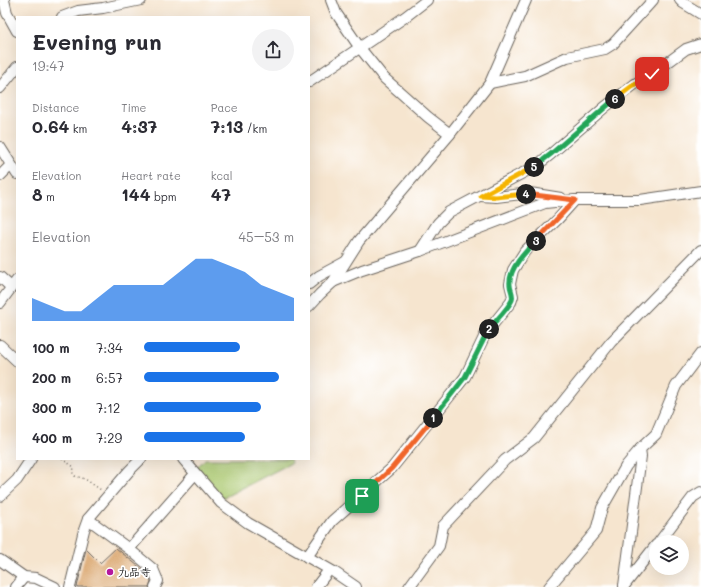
<!DOCTYPE html>
<html lang="en">
<head>
<meta charset="utf-8">
<style>
  body { margin:0; font-family:Mali,"Klee One",sans-serif; background:#f2f2f3; color:#2b2b33; height:100vh; display:flex; flex-direction:column; font-size:15px; white-space:nowrap }
  * { box-sizing:border-box; margin:0 }
  p { font-size:13px; color:#7c7c81 }
  .icon { flex:none; width:22px; height:22px; fill:none; stroke:currentColor; stroke-width:2; stroke-linecap:round; stroke-linejoin:round }
  .map { position:relative; flex:1; overflow:hidden }
  .panel { position:absolute; left:16px; top:16px; width:294px; height:444px; display:flex; flex-direction:column; background:#fff; border-radius:0px; box-shadow:0 4px 16px #0002 }
  .panel>* { flex:none }
  .tools { position:absolute; left:649px; top:535px; display:grid; gap:8px }
  .tools a { display:grid; place-items:center; width:40px; height:40px; border-radius:50%; background:#fff; box-shadow:0 4px 16px #0002; font-size:20px }
  .pin { position:absolute; display:grid; place-items:center; width:34px; height:34px; color:#fff; margin:-17px; border-radius:8px; box-shadow:0 2px 6px #0006 }
  .km { position:absolute; width:20px; height:20px; margin:-10px; border-radius:50%; background:#222; color:#fff; font-size:11px; line-height:20px; text-align:center }
  .round { display:grid; place-items:center; flex:none; width:42px; height:42px; border-radius:21px; background:#f2f2f3 }
  .head { display:flex; align-items:center; justify-content:space-between; height:68px; padding:0 16px }
  h1 { font-size:22px; font-weight:800; line-height:30px }
  .figures { display:grid; grid-template-columns:repeat(3,1fr); gap:6px; height:68px; padding:4px 16px }
  .figures div { display:grid; align-content:center }
  .figures b { font-size:17px; font-weight:800 }
  .figures small { font-size:11px; font-weight:400 }
  .figures p { font-size:11px }
  .chart { height:112px; padding:8px 16px }
  .chart p { display:flex; justify-content:space-between }
  .chart svg { width:100%; height:72px; margin-top:4px; fill:#1a73e8; opacity:.7 }
  ul { padding:0 16px; list-style:none; font-size:13px }
  li { display:grid; grid-template-columns:64px 48px 1fr; align-items:center; height:30px }
  li i { height:10px; border-radius:5px; background:#1a73e8 }
  .map>svg:first-child { display:block }
  .green { fill:#acc971; stroke:#647246 }
  .building { fill:#daa66d }
  .lines { fill:none; stroke-linecap:round; stroke-linejoin:round }
  .minor-casing { stroke:#68625b; stroke-width:12 }
  .path { stroke:#68625b; stroke-width:1.5; stroke-dasharray:1 3; stroke-linecap:butt }
  .minor { stroke:#fff; stroke-width:10 }
  .split-1-casing { stroke:#fff; stroke-width:8 }
  .split-2-casing { stroke:#fff; stroke-width:8 }
  .split-3-casing { stroke:#fff; stroke-width:8 }
  .split-4-casing { stroke:#fff; stroke-width:8 }
  .split-5-casing { stroke:#fff; stroke-width:8 }
  .split-6-casing { stroke:#fff; stroke-width:8 }
  .split-7-casing { stroke:#fff; stroke-width:8 }
  .split-1 { stroke:#f0652b; stroke-width:5 }
  .split-2 { stroke:#22a559; stroke-width:5 }
  .split-3 { stroke:#22a559; stroke-width:5 }
  .split-4 { stroke:#f0652b; stroke-width:5 }
  .split-5 { stroke:#f5b400; stroke-width:5 }
  .split-6 { stroke:#22a559; stroke-width:5 }
  .split-7 { stroke:#f5b400; stroke-width:5 }
  .poi-dot { fill:#b5179e; stroke:#fff; stroke-width:1.5 }
  .labels { text-anchor:middle; stroke-width:3.5; stroke-linejoin:round; paint-order:stroke }
  .poi-label { font-size:11px; font-weight:bold; fill:#1c1c1c; stroke:#fff; text-anchor:start }
</style>
</head>
<body>
<div class="map">
<svg width="701" height="587" viewBox="0 0 701 587">
  <rect width="100%" height="100%" fill="#fff"/>
  <filter id="ink" filterUnits="userSpaceOnUse"><feTurbulence type="fractalNoise" baseFrequency=".025" numOctaves="2"/><feDisplacementMap in="SourceGraphic" scale="8" xChannelSelector="R" yChannelSelector="G"/><feConvolveMatrix kernelMatrix="1 2 1 2 8 2 1 2 1" color-interpolation-filters="sRGB"/></filter>
  <filter id="wash" filterUnits="userSpaceOnUse"><feTurbulence type="fractalNoise" baseFrequency=".012" numOctaves="4" result="noise"/><feDisplacementMap in="SourceGraphic" scale="16" xChannelSelector="R" yChannelSelector="G"/><feGaussianBlur stdDeviation="0.9" result="paint"/><feColorMatrix in="noise" values="0 0 0 0 0 0 0 0 0 0 0 0 0 0 0 0 0 1.4 0 .05"/><feComposite in="paint" operator="in"/></filter>
  <g filter="url(#wash)">
    <rect width="100%" height="100%" fill="#f6e5cf"/>
    <polygon class="green" points="205,459 290,459 291,463 223,498 195,469"/>
    <g id="blocks">
      <polygon class="building" points="116,548 149,575 151,581 149,587 77,587 86,549 100,563"/>
    </g>
  </g>
  <g filter="url(#ink)">
    <use href="#blocks" fill-opacity="0" stroke="#68625b" stroke-width="1"/>
    <g class="lines">
      <g class="minor-casing">
        <g id="minor">
          <polyline points="4,0 7,13 17,31"/>
          <polyline points="331,0 336,13 360,48 384,78 428,117 450,134"/>
          <polyline points="680,0 683,3 701,14"/>
          <polyline points="62,17 78,11 103,8 141,0"/>
          <polyline points="309,82 405,17 427,0"/>
          <polyline points="490,83 525,76 567,57 605,49 613,44 653,0"/>
          <polyline points="0,88 17,67"/>
          <polyline points="0,147 17,174"/>
          <polyline points="0,176 11,165"/>
          <polyline points="481,196 496,197 530,193 561,198"/>
          <polyline points="420,251 438,223 449,212 536,166 551,154 605,107 635,84 652,74 686,49 701,44"/>
          <polyline points="0,277 11,287"/>
          <polyline points="333,282 359,241 450,134 490,83 526,0"/>
          <polyline points="309,284 319,276 345,262"/>
          <polyline points="0,303 17,280"/>
          <polyline points="309,306 320,294 333,282 362,270 420,251 545,203 575,200 640,200 701,191"/>
          <polyline points="0,345 17,361"/>
          <polyline points="183,459 221,503 248,523 334,572 356,587"/>
          <polyline points="0,496 17,480 31,459"/>
          <polyline points="88,519 129,549 153,569 158,581 155,587"/>
          <polyline points="659,542 693,497 701,492"/>
          <polyline points="129,549 195,474"/>
          <polyline points="307,557 332,521 392,468 453,392 465,377 486,333 511,302 513,296 510,284 513,270 525,251 558,219 575,200"/>
          <polyline points="0,560 24,577 36,578 55,587"/>
          <polyline points="624,586 641,456 640,449 656,434 676,386 701,353"/>
          <polyline points="624,586 656,545"/>
          <polyline points="16,587 24,577"/>
          <polyline points="70,587 84,530 88,519 129,471 141,459"/>
          <polyline points="316,587 329,570"/>
          <polyline points="409,587 439,546 443,526 505,460 534,438 611,342 701,250"/>
          <polyline points="549,587 596,531 602,508 626,466 640,449"/>
        </g>
      </g>
      <polyline class="path" points="62,459 74,467 73,473 75,476 85,479 101,490"/>
      <use href="#minor" class="minor"/>
    </g>
  </g>
  <g class="lines" filter="url(#ink)">
    <g class="split-1-casing">
      <polyline id="split-1" points="362,496 392,468 433,418"/>
    </g>
    <g class="split-2-casing">
      <polyline id="split-2" points="433,418 465,377 489,329"/>
    </g>
    <g class="split-3-casing">
      <path id="split-3" d="M 489,329 C 495,321 508,309 512,300 C 514,294 510,290 510,285 C 508,269 526,251 536,241"/>
    </g>
    <g class="split-4-casing">
      <polyline id="split-4" points="526,194 575,200 536,241"/>
    </g>
    <g class="split-5-casing">
      <polyline id="split-5" points="526,194 496,197 481,196 534,167"/>
    </g>
    <g class="split-6-casing">
      <polyline id="split-6" points="534,167 551,154 615,99"/>
    </g>
    <g class="split-7-casing">
      <polyline id="split-7" points="615,99 635,84 652,74"/>
    </g>
    <use href="#split-1" class="split-1"/>
    <use href="#split-2" class="split-2"/>
    <use href="#split-3" class="split-3"/>
    <use href="#split-4" class="split-4"/>
    <use href="#split-5" class="split-5"/>
    <use href="#split-6" class="split-6"/>
    <use href="#split-7" class="split-7"/>
  </g>
  <circle class="poi-dot" cx="110" cy="572" r="4"/>
  <g class="labels">
    <g class="poi-label">
      <text x="118" y="576">九品寺</text>
    </g>
  </g>
</svg>
<div class="tools">
<a><svg class="icon" aria-label="layers" viewBox="0 0 24 24"><path d="M12 4l9 5-9 5-9-5zM3 14l9 5 9-5"/></svg></a>
</div>
<div class="pin" style="left:362px;top:496px;background:#1e9e55"><svg class="icon" aria-label="arrive" viewBox="0 0 24 24"><path d="M6 21V4h12l-3 4 3 4H6"/></svg></div>
<div class="pin" style="left:652px;top:74px;background:#d93025"><svg class="icon" aria-label="check" viewBox="0 0 24 24"><path d="M5 12l5 5 9-10"/></svg></div>
<b class="km" style="left:433px;top:418px">1</b>
<b class="km" style="left:489px;top:329px">2</b>
<b class="km" style="left:536px;top:241px">3</b>
<b class="km" style="left:526px;top:194px">4</b>
<b class="km" style="left:534px;top:167px">5</b>
<b class="km" style="left:615px;top:99px">6</b>
<section class="panel">
<div class="head"><div><h1>Evening run</h1><p>19:47</p></div><a class="round"><svg class="icon" aria-label="share" viewBox="0 0 24 24"><path d="M12 15V3M7 8l5-5 5 5M5 13v7h14v-7"/></svg></a></div>
<div class="figures">
<div><p>Distance</p><b>0.64<small> km</small></b></div>
<div><p>Time</p><b>4:37</b></div>
<div><p>Pace</p><b>7:13<small> /km</small></b></div>
</div>
<div class="figures">
<div><p>Elevation</p><b>8<small> m</small></b></div>
<div><p>Heart rate</p><b>144<small> bpm</small></b></div>
<div><p>kcal</p><b>47</b></div>
</div>
<div class="chart"><p><span>Elevation</span>45–53 m</p>
<svg viewBox="0 0 160 44" preserveAspectRatio="none"><path d="M0 44V30L10 34L20 38L30 38L40 30L50 22L60 22L70 22L80 22L90 14L100 6L110 6L120 10L130 14L140 22L150 26L160 30V44z"/></svg>
</div>
<ul>
<li><b>100 m</b>7:34<i style="width:64%"></i></li>
<li><b>200 m</b>6:57<i style="width:90%"></i></li>
<li><b>300 m</b>7:12<i style="width:78%"></i></li>
<li><b>400 m</b>7:29<i style="width:67%"></i></li>
</ul>
</section>
</div>
</body>
</html>
